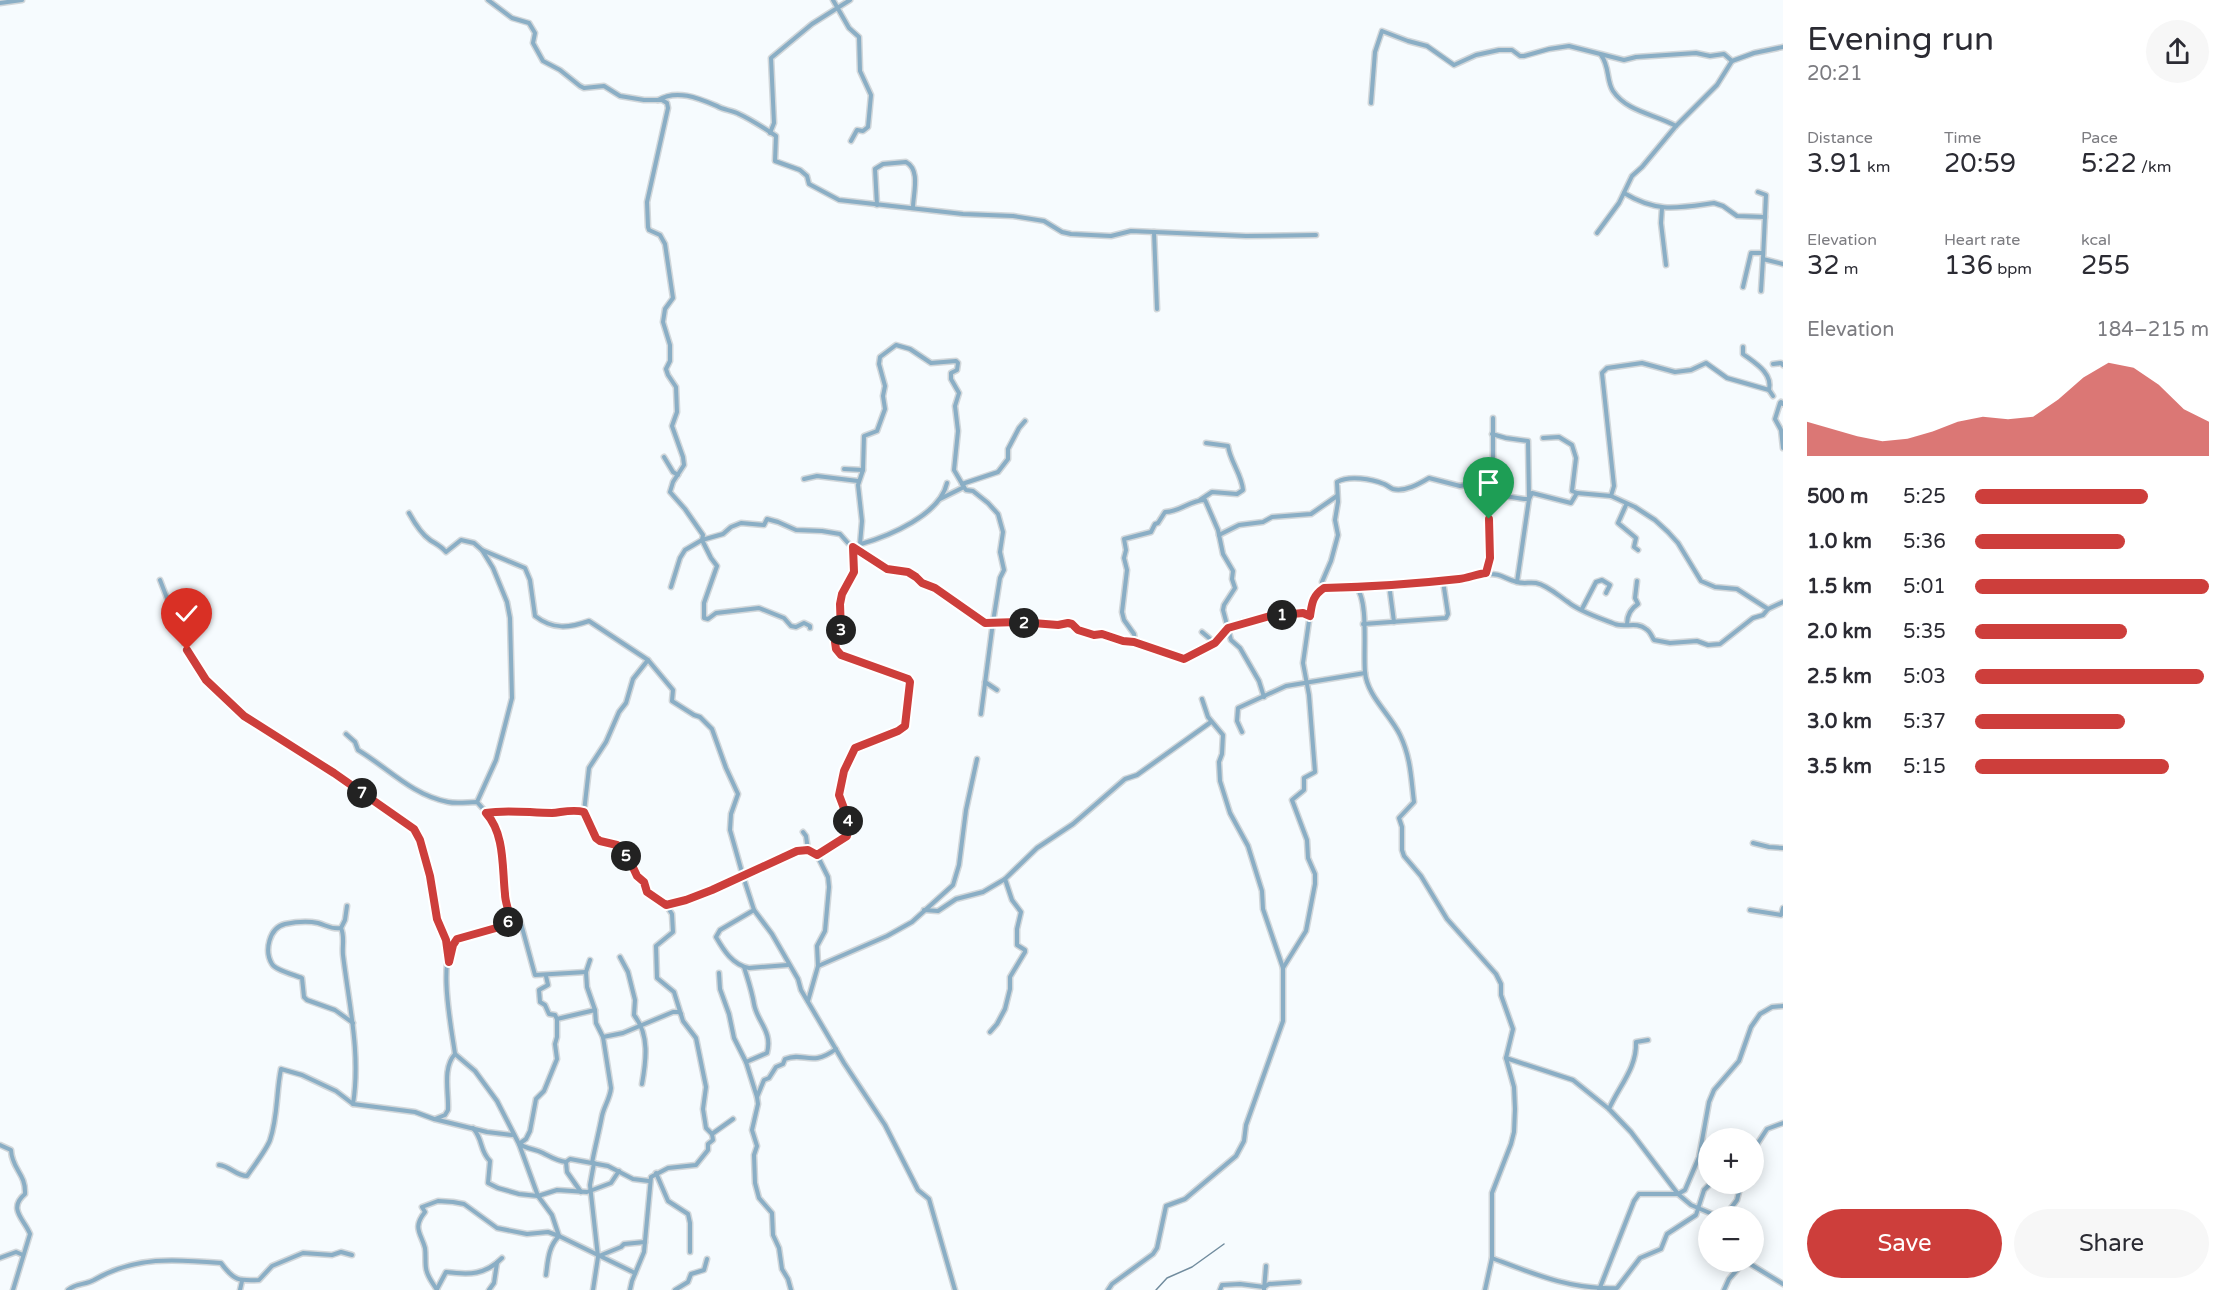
<!DOCTYPE html>
<html lang="en">
<head>
<meta charset="utf-8">
<style>
  body { margin:0; font-family:"Varela Round",sans-serif; background:#f7f7f7; color:#2b2b33; height:100vh; display:flex; flex-direction:column; font-size:22px; white-space:nowrap }
  * { box-sizing:border-box; margin:0 }
  p { font-size:20px; color:#7c7c81 }
  .icon { flex:none; width:33px; height:33px; fill:none; stroke:currentColor; stroke-width:2; stroke-linecap:round; stroke-linejoin:round }
  .map { position:relative; flex:1; overflow:hidden }
  .sheet { display:flex; flex-direction:column; background:#fff; width:450px }
  .sheet>* { flex:none }
  .tools { position:absolute; left:1698px; top:1128px; display:grid; gap:12px }
  .tools a { display:grid; place-items:center; width:66px; height:66px; border-radius:50%; background:#fff; box-shadow:0 3px 15px #0003; font-size:30px }
  .pin { position:absolute; display:grid; place-items:center; width:51px; height:51px; color:#fff; margin:-62px -26px; border-radius:50% 50% 50% 0; rotate:-45deg; box-shadow:0 0 6px #0007 }
  .pin .icon { rotate:45deg }
  .km { position:absolute; width:30px; height:30px; margin:-15px; border-radius:50%; background:#222; color:#fff; font-size:16px; line-height:30px; text-align:center }
  .round { display:grid; place-items:center; flex:none; width:63px; height:63px; border-radius:32px; background:#f7f7f7 }
  .overview { display:flex; align-items:center; justify-content:space-between; height:102px; padding:0 24px }
  h1 { font-size:33px; font-weight:600; line-height:45px }
  .metrics { display:grid; grid-template-columns:repeat(3,1fr); gap:9px; height:102px; padding:6px 24px }
  .metrics div { display:grid; align-content:center }
  .metrics b { font-size:26px; font-weight:600 }
  .metrics small { font-size:16px; font-weight:400 }
  .metrics p { font-size:16px }
  .chart { height:168px; padding:12px 24px }
  .chart p { display:flex; justify-content:space-between }
  .chart svg { width:100%; height:108px; margin-top:6px; fill:#cd3e3b; opacity:.7 }
  .primary-button { display:flex; gap:12px; margin-top:auto; padding:12px 24px }
  .primary-button a { flex:1; height:69px; border-radius:36px; background:#cd3e3b; color:#fff; font-size:24px; font-weight:600; line-height:69px; text-align:center }
  .primary-button a+a { background:#f7f7f7; color:#2b2b33 }
  ul { padding:0 24px; list-style:none; font-size:20px }
  li { display:grid; grid-template-columns:96px 72px 1fr; align-items:center; height:45px }
  li i { height:15px; border-radius:8px; background:#cd3e3b }
  main { display:flex; flex:1; min-height:0 }
  .map>svg:first-child { display:block }
  .lines { fill:none; stroke-linecap:round; stroke-linejoin:round }
  .stream { stroke:#718c9e; stroke-width:1.5 }
  .street-casing { stroke:#d2d7da; stroke-width:7 }
  .street { stroke:#8aaec5; stroke-width:4 }
  .route-casing { stroke:#fff; stroke-width:12 }
  .route { stroke:#cd3e3b; stroke-width:8 }
</style>
</head>
<body>
<main>
<div class="map">
<svg width="1783" height="1290" viewBox="0 0 1783 1290">
  <rect width="100%" height="100%" fill="#f6fbfe"/>
  <g class="lines">
    <polyline class="stream" points="1156,1290 1167,1278 1192,1267 1224,1244"/>
    <g class="street-casing">
      <g id="street">
        <polyline points="488,0 512,18 529,23 535,33 533,43 543,61 560,70 580,86 584,88 604,86 620,96 644,100 662,100 667,103 668,108 647,202 648,227 649,230 660,235 665,244 673,298 665,309 663,322 670,345 670,361 666,369 668,375 676,387 677,412 672,426 683,457 684,465 673,482 670,492 685,509 703,535 702,540 685,550 680,558 671,587"/>
        <polyline points="833,0 849,28 859,37 860,71 871,95 868,127 863,131 857,130 851,141"/>
        <polyline points="0,3 22,0"/>
        <path d="M 658,100 C 677,89 698,98 717,106 C 723,110 732,110 739,114 C 752,120 764,128 776,136 L 775,161 L 800,170 L 807,176 L 809,184 L 839,200 L 963,214 L 1013,216 L 1044,221 L 1062,232 L 1071,234 L 1111,236 L 1131,231 L 1246,236 L 1316,235"/>
        <polyline points="1371,103 1375,52 1382,31 1408,41 1427,46 1454,65 1476,55 1499,50 1512,50 1520,56 1524,56 1549,49 1569,46 1624,60 1636,57 1696,53 1710,56 1724,54 1732,61 1754,53 1783,47"/>
        <polyline points="1676,126 1717,85 1732,61"/>
        <polyline points="770,133 774,123 771,58 812,24 850,0"/>
        <polyline points="1758,192 1766,195 1763,259"/>
        <path d="M 1624,193 C 1657,213 1677,208 1714,203 L 1723,206 L 1737,216 L 1765,217"/>
        <path d="M 877,205 L 875,169 L 883,164 L 906,162 C 921,170 913,194 913,208"/>
        <polyline points="1662,208 1661,223 1666,265"/>
        <polyline points="1154,232 1157,309"/>
        <path d="M 1597,233 L 1619,203 L 1632,176 L 1642,167 L 1676,126 C 1655,114 1627,112 1613,91 C 1606,80 1610,67 1601,55"/>
        <polyline points="1743,287 1751,253 1763,253"/>
        <polyline points="1761,291 1763,259 1783,264"/>
        <path d="M 1743,347 L 1743,354 C 1755,363 1773,373 1769,390"/>
        <polyline points="1773,364 1781,363 1783,365"/>
        <polyline points="1783,404 1781,402 1780,403 1775,419 1781,430 1783,448"/>
        <polyline points="1492,434 1506,438 1528,441 1529,499 1517,582"/>
        <polyline points="1543,438 1559,437 1572,445 1576,458 1572,491 1577,493"/>
        <polyline points="664,457 673,472 678,475"/>
        <polyline points="844,469 863,470"/>
        <polyline points="804,479 817,476 858,481"/>
        <polyline points="962,484 998,472 1008,459 1008,449 1019,428 1025,421"/>
        <polyline points="964,487 966,490 973,491 988,503 998,514 1003,532 1000,552 1004,570 1000,578 993,622 981,714"/>
        <polyline points="1611,496 1614,486 1602,373 1607,368 1642,363 1675,372 1691,370 1706,363 1727,378 1769,390 1773,396"/>
        <path d="M 1200,500 L 1212,492 L 1237,494 L 1243,490 C 1242,475 1230,461 1228,446 L 1206,443"/>
        <polyline points="1626,505 1618,523 1636,538 1634,547 1638,550"/>
        <path d="M 409,513 C 414,522 421,534 430,540 C 436,544 441,546 446,552 L 461,540 L 474,543 L 482,550 L 493,568 L 507,602 L 510,618 L 512,698 L 496,760 L 477,802"/>
        <polyline points="1219,535 1239,525 1263,522 1272,517 1311,514 1337,496"/>
        <path d="M 861,544 C 889,536 940,515 947,483"/>
        <path d="M 482,550 L 525,568 L 530,580 L 535,616 C 553,630 569,628 589,621 L 648,660 L 673,690 L 672,701 L 694,715 L 700,717 L 712,729 L 726,768 L 738,794 L 731,814 L 730,830 L 743,876 L 754,910 L 772,934 L 798,979 L 801,990 L 844,1063 L 885,1125 L 918,1190 L 929,1199 L 955,1290"/>
        <path d="M 160,580 L 187,650 L 206,680 L 244,716 L 334,773 L 414,829 C 430,857 428,889 437,919 C 441,932 446,941 448,955"/>
        <polyline points="1389,584 1394,622"/>
        <path d="M 1356,587 C 1391,584 1425,583 1459,579 C 1468,578 1477,575 1486,574 L 1490,558 L 1489,519 L 1493,468 L 1493,418"/>
        <path d="M 1324,588 L 1322,582 L 1331,561 L 1338,535 L 1335,520 L 1338,502 L 1337,482 C 1349,475 1372,479 1384,484 C 1387,485 1390,488 1393,489 C 1405,492 1419,484 1429,478 L 1460,486 L 1470,484 L 1491,494 L 1524,499 L 1529,499 L 1532,493 L 1571,503 L 1577,493 L 1611,496 L 1635,507 L 1655,520 L 1668,532 L 1678,543 L 1701,581 L 1715,587 L 1737,589 L 1768,609 L 1763,615 L 1753,618 L 1720,644 L 1708,645 L 1697,641 L 1670,643 L 1654,640 C 1652,637 1650,631 1646,629 C 1637,621 1624,628 1615,624 C 1600,618 1580,612 1568,602 C 1559,596 1547,585 1536,583 C 1530,582 1523,584 1517,582 C 1504,579 1502,573 1486,574"/>
        <polyline points="1582,609 1596,582 1602,580 1610,585 1606,593"/>
        <polyline points="1768,609 1783,602"/>
        <polyline points="1363,624 1446,618 1448,614 1443,581"/>
        <path d="M 1627,624 C 1627,615 1630,609 1638,604 L 1635,598 L 1637,581"/>
        <polyline points="810,628 810,626 804,623 796,627 791,626 784,618 759,608 716,613 708,619 704,618 704,603 717,566 711,558 702,540 723,534 731,527 741,523 764,525 767,519 778,522 796,530 822,531 840,534 848,543 867,558 887,569 908,572 985,623 1020,622 1058,625 1068,623 1072,624 1078,630 1085,633 1102,634 1123,641 1135,642 1184,659 1215,643"/>
        <path d="M 1202,632 L 1215,643 C 1218,638 1222,631 1227,628 C 1241,619 1295,609 1310,616"/>
        <path d="M 1135,642 L 1134,634 L 1124,620 L 1122,612 L 1127,570 L 1124,558 L 1126,550 L 1124,539 L 1151,532 L 1155,524 L 1158,523 L 1165,512 C 1180,512 1190,500 1205,500 L 1218,530 L 1223,554 L 1233,571 L 1232,579 L 1235,588 L 1224,605 L 1223,610 L 1231,640 L 1240,648 L 1259,681 L 1264,697"/>
        <polyline points="985,682 997,690"/>
        <polyline points="1242,732 1237,721 1238,708 1286,686 1365,673"/>
        <path d="M 346,734 L 355,742 L 358,750 C 388,768 412,795 448,802 C 457,804 468,802 477,802 L 494,821 L 503,856 L 505,896 L 510,914 L 510,921 C 496,929 465,933 457,939 C 436,955 452,1031 455,1054 L 475,1071 L 497,1101 L 519,1144 L 538,1196 L 552,1215 L 559,1236 L 635,1273"/>
        <polyline points="487,812 538,811 553,813 576,810 584,812 595,838 601,841 617,845 630,861 637,876 644,882 647,892 666,905 672,914 673,932 656,946 657,978 674,992 683,1021 696,1038 706,1087 703,1109 706,1128 712,1134"/>
        <polyline points="584,812 589,768 606,742 619,712 626,703 633,679 648,660"/>
        <polyline points="803,832 806,836 808,850"/>
        <polyline points="1753,843 1769,847 1783,848"/>
        <polyline points="666,905 686,900 712,890 797,851 808,850 817,855"/>
        <path d="M 347,906 L 345,920 L 341,928 C 332,930 326,925 318,923 C 308,921 295,922 285,924 C 269,928 264,951 272,964 C 275,970 295,975 302,978 L 304,997 L 307,1000 L 335,1010 L 353,1023"/>
        <path d="M 754,910 L 720,930 L 716,937 C 724,951 733,965 749,968 L 788,965"/>
        <polyline points="924,910 938,911 956,899 983,892 1005,879 1037,848 1073,824 1125,779 1137,775 1211,722"/>
        <polyline points="1750,910 1781,915 1783,908"/>
        <polyline points="510,919 520,920 535,975 586,972"/>
        <path d="M 341,928 C 345,937 342,945 343,955 C 349,1005 361,1054 353,1104"/>
        <path d="M 620,957 L 628,972 L 635,1000 L 634,1015 C 650,1035 646,1061 642,1084"/>
        <path d="M 590,960 L 586,972 L 587,987 L 595,1010 L 596,1023 L 603,1037 L 611,1088 C 610,1099 604,1106 602,1116 C 599,1132 595,1147 592,1163"/>
        <polyline points="818,966 887,936 912,922 953,885 959,865 966,810 977,759"/>
        <path d="M 744,967 C 748,980 752,991 754,1004 C 757,1022 773,1031 767,1053 L 746,1062"/>
        <path d="M 1283,968 L 1306,931 L 1315,884 L 1315,874 L 1308,858 L 1307,840 L 1292,800 L 1304,790 L 1304,778 L 1315,772 L 1309,695 L 1303,663 L 1312,600 C 1322,584 1339,588 1356,587 C 1369,600 1363,652 1365,672 C 1367,696 1390,714 1400,735 C 1411,758 1411,778 1414,802 L 1399,818 L 1402,827 L 1402,850 L 1404,856 L 1421,876 L 1447,919 L 1496,974 L 1501,984 L 1501,995 L 1513,1029 L 1506,1058 L 1514,1087 L 1515,1109 L 1514,1132 L 1511,1144 L 1492,1193 L 1492,1258 L 1485,1290"/>
        <polyline points="719,973 720,989 729,1014 734,1038 746,1062 757,1097"/>
        <polyline points="546,976 548,985 539,990 540,1002 545,1005 549,1014 555,1015 557,1019 595,1010"/>
        <polyline points="808,1001 818,966 817,946 825,931 829,887 828,877 817,855 847,836 848,819 839,795 844,771 855,748 898,731 905,726 910,682 908,679 841,655 836,649 835,642 841,632 840,604 842,594 854,572 853,547 860,544 862,521 858,485 863,470 864,436 877,431 885,409 883,396 885,386 879,364 880,357 896,345 910,349 931,363 956,361 958,363 957,370 951,373 951,379 959,393 955,406 958,431 954,470 964,487 940,499"/>
        <path d="M 557,1019 L 557,1037 L 555,1044 L 557,1059 L 544,1091 L 536,1099 L 530,1131 L 526,1139 L 519,1144 C 527,1149 535,1149 543,1153 C 551,1157 557,1161 566,1162 L 567,1172 L 581,1192"/>
        <polyline points="990,1032 997,1024 1005,1009 1010,989 1010,977 1025,952 1025,950 1017,945 1017,929 1021,912 1012,900 1005,879"/>
        <polyline points="603,1037 623,1033 673,1012 679,1012 681,1014"/>
        <path d="M 1648,1040 L 1636,1042 C 1637,1068 1619,1086 1609,1109 L 1631,1132 L 1678,1194 L 1691,1205 L 1717,1216"/>
        <polyline points="1506,1058 1573,1080 1609,1109"/>
        <path d="M 435,1119 L 445,1115 L 448,1110 C 449,1093 442,1068 455,1054"/>
        <path d="M 473,1128 C 484,1141 479,1150 490,1161 L 488,1183 L 498,1188 L 519,1194 L 538,1196 L 557,1190 L 587,1192 L 611,1183 L 619,1171"/>
        <path d="M 0,1145 L 11,1150 C 12,1170 26,1173 25,1194 C 7,1209 25,1220 30,1234 L 13,1290"/>
        <polyline points="1754,1149 1767,1129 1783,1123"/>
        <polyline points="566,1162 570,1159 608,1166 633,1179 649,1181"/>
        <path d="M 219,1165 C 230,1166 236,1176 247,1176 C 253,1167 267,1149 270,1140 C 278,1117 276,1093 281,1069 L 302,1075 L 336,1091 L 353,1104 L 415,1112 L 434,1119 L 487,1132 L 512,1135"/>
        <polyline points="656,1173 668,1201 688,1214 690,1223 690,1252"/>
        <polyline points="1725,1216 1737,1200 1741,1184"/>
        <polyline points="599,1256 621,1247 624,1244 645,1242"/>
        <polyline points="0,1258 16,1252 23,1255"/>
        <path d="M 1492,1258 C 1534,1274 1571,1290 1617,1288 L 1640,1258 L 1661,1249 L 1667,1234 L 1696,1215 L 1704,1190 L 1710,1184"/>
        <polyline points="1747,1262 1783,1284"/>
        <path d="M 437,1289 L 446,1272 C 470,1275 485,1275 502,1258"/>
        <path d="M 68,1290 C 76,1283 85,1285 94,1280 C 135,1256 175,1259 221,1263 C 234,1281 239,1281 259,1280 L 272,1266 L 303,1253 L 332,1255 L 341,1252 L 352,1255"/>
        <polyline points="240,1290 242,1281"/>
        <path d="M 437,1290 C 433,1283 427,1277 426,1268 C 425,1262 426,1255 425,1248 C 421,1233 412,1228 425,1212 L 422,1207 L 438,1201 L 453,1202 L 464,1204 L 497,1228 L 527,1234 L 548,1232 L 559,1236 C 548,1247 548,1261 546,1275"/>
        <polyline points="489,1290 494,1283 497,1263"/>
        <polyline points="593,1290 598,1257 590,1185 594,1163"/>
        <polyline points="630,1290 632,1281 644,1252 651,1177 668,1168 696,1165 708,1150 708,1144 713,1140 712,1134 733,1119"/>
        <polyline points="675,1290 688,1282 691,1274 704,1270 707,1259"/>
        <path d="M 791,1290 L 788,1279 L 782,1269 L 779,1248 L 773,1235 L 772,1213 L 759,1198 L 755,1183 L 754,1155 L 757,1146 L 752,1130 L 758,1104 L 757,1097 L 764,1080 L 769,1078 L 776,1067 L 783,1064 L 785,1059 C 805,1051 810,1068 836,1049"/>
        <polyline points="1108,1290 1112,1284 1153,1254 1157,1248 1166,1206 1185,1199 1236,1156 1244,1141 1246,1125 1283,1021 1283,968 1263,909 1262,891 1248,846 1230,813 1220,781 1219,762 1222,754 1223,735 1208,717 1202,699"/>
        <polyline points="1220,1290 1222,1285 1240,1284 1264,1287 1269,1284 1299,1282"/>
        <polyline points="1264,1290 1266,1266"/>
        <polyline points="1599,1290 1634,1201 1639,1194 1678,1194 1685,1190 1699,1157 1709,1102 1714,1090 1739,1061 1751,1027 1760,1014 1772,1007 1783,1006"/>
        <polyline points="1724,1290 1729,1279 1744,1262"/>
      </g>
    </g>
    <use href="#street" class="street"/>
  </g>
  <g class="lines">
    <g class="route-casing">
      <path id="route" d="M 187,650 L 206,680 L 244,716 L 334,773 L 414,829 L 420,840 L 430,876 L 437,919 L 446,940 L 449,962 L 453,945 L 457,939 L 496,928 L 510,921 C 510,912 505,903 505,894 C 502,867 505,834 486,813 C 507,809 530,813 552,813 C 563,812 573,809 584,812 L 596,838 L 600,841 L 617,845 L 630,861 L 637,876 L 644,882 L 647,892 L 666,905 L 686,900 L 712,890 L 797,851 L 808,850 L 817,855 L 847,836 L 848,819 L 839,795 L 844,771 L 855,748 L 898,731 L 905,726 L 910,682 L 908,679 L 841,655 L 836,649 L 835,642 L 841,632 L 840,604 L 842,594 L 854,572 L 853,547 L 887,569 L 908,572 L 916,577 L 922,583 L 935,588 L 985,623 L 1020,622 L 1058,625 L 1068,623 L 1072,624 L 1078,630 L 1094,635 L 1102,634 L 1123,641 L 1134,642 L 1184,659 L 1215,643 L 1228,628 L 1270,616 L 1303,613 L 1310,616 C 1312,604 1312,596 1324,588 C 1369,587 1414,584 1459,579 C 1468,578 1477,574 1486,573 L 1490,558 L 1489,519"/>
    </g>
    <use href="#route" class="route"/>
  </g>
</svg>
<div class="tools">
<a>+</a>
<a>−</a>
</div>
<div class="pin" style="left:1489px;top:519px;background:#1e9e55"><svg class="icon" aria-label="arrive" viewBox="0 0 24 24"><path d="M6 21V4h12l-3 4 3 4H6"/></svg></div>
<div class="pin" style="left:187px;top:650px;background:#d93025"><svg class="icon" aria-label="check" viewBox="0 0 24 24"><path d="M5 12l5 5 9-10"/></svg></div>
<b class="km" style="left:1282px;top:615px">1</b>
<b class="km" style="left:1024px;top:623px">2</b>
<b class="km" style="left:841px;top:630px">3</b>
<b class="km" style="left:848px;top:821px">4</b>
<b class="km" style="left:626px;top:856px">5</b>
<b class="km" style="left:508px;top:922px">6</b>
<b class="km" style="left:362px;top:793px">7</b>
</div>
<section class="sheet">
<div class="overview"><div><h1>Evening run</h1><p>20:21</p></div><a class="round"><svg class="icon" aria-label="share" viewBox="0 0 24 24"><path d="M12 15V3M7 8l5-5 5 5M5 13v7h14v-7"/></svg></a></div>
<div class="metrics">
<div><p>Distance</p><b>3.91<small> km</small></b></div>
<div><p>Time</p><b>20:59</b></div>
<div><p>Pace</p><b>5:22<small> /km</small></b></div>
</div>
<div class="metrics">
<div><p>Elevation</p><b>32<small> m</small></b></div>
<div><p>Heart rate</p><b>136<small> bpm</small></b></div>
<div><p>kcal</p><b>255</b></div>
</div>
<div class="chart"><p><span>Elevation</span>184–215 m</p>
<svg viewBox="0 0 160 44" preserveAspectRatio="none"><path d="M0 44V30L10 33L20 36L30 38L40 37L50 34L60 30L70 28L80 29L90 28L100 21L110 12L120 6L130 8L140 15L150 25L160 30V44z"/></svg>
</div>
<ul>
<li><b>500 m</b>5:25<i style="width:74%"></i></li>
<li><b>1.0 km</b>5:36<i style="width:64%"></i></li>
<li><b>1.5 km</b>5:01<i style="width:100%"></i></li>
<li><b>2.0 km</b>5:35<i style="width:65%"></i></li>
<li><b>2.5 km</b>5:03<i style="width:98%"></i></li>
<li><b>3.0 km</b>5:37<i style="width:64%"></i></li>
<li><b>3.5 km</b>5:15<i style="width:83%"></i></li>
</ul>
<div class="primary-button"><a>Save</a><a>Share</a></div>
</section>
</main>
</body>
</html>
